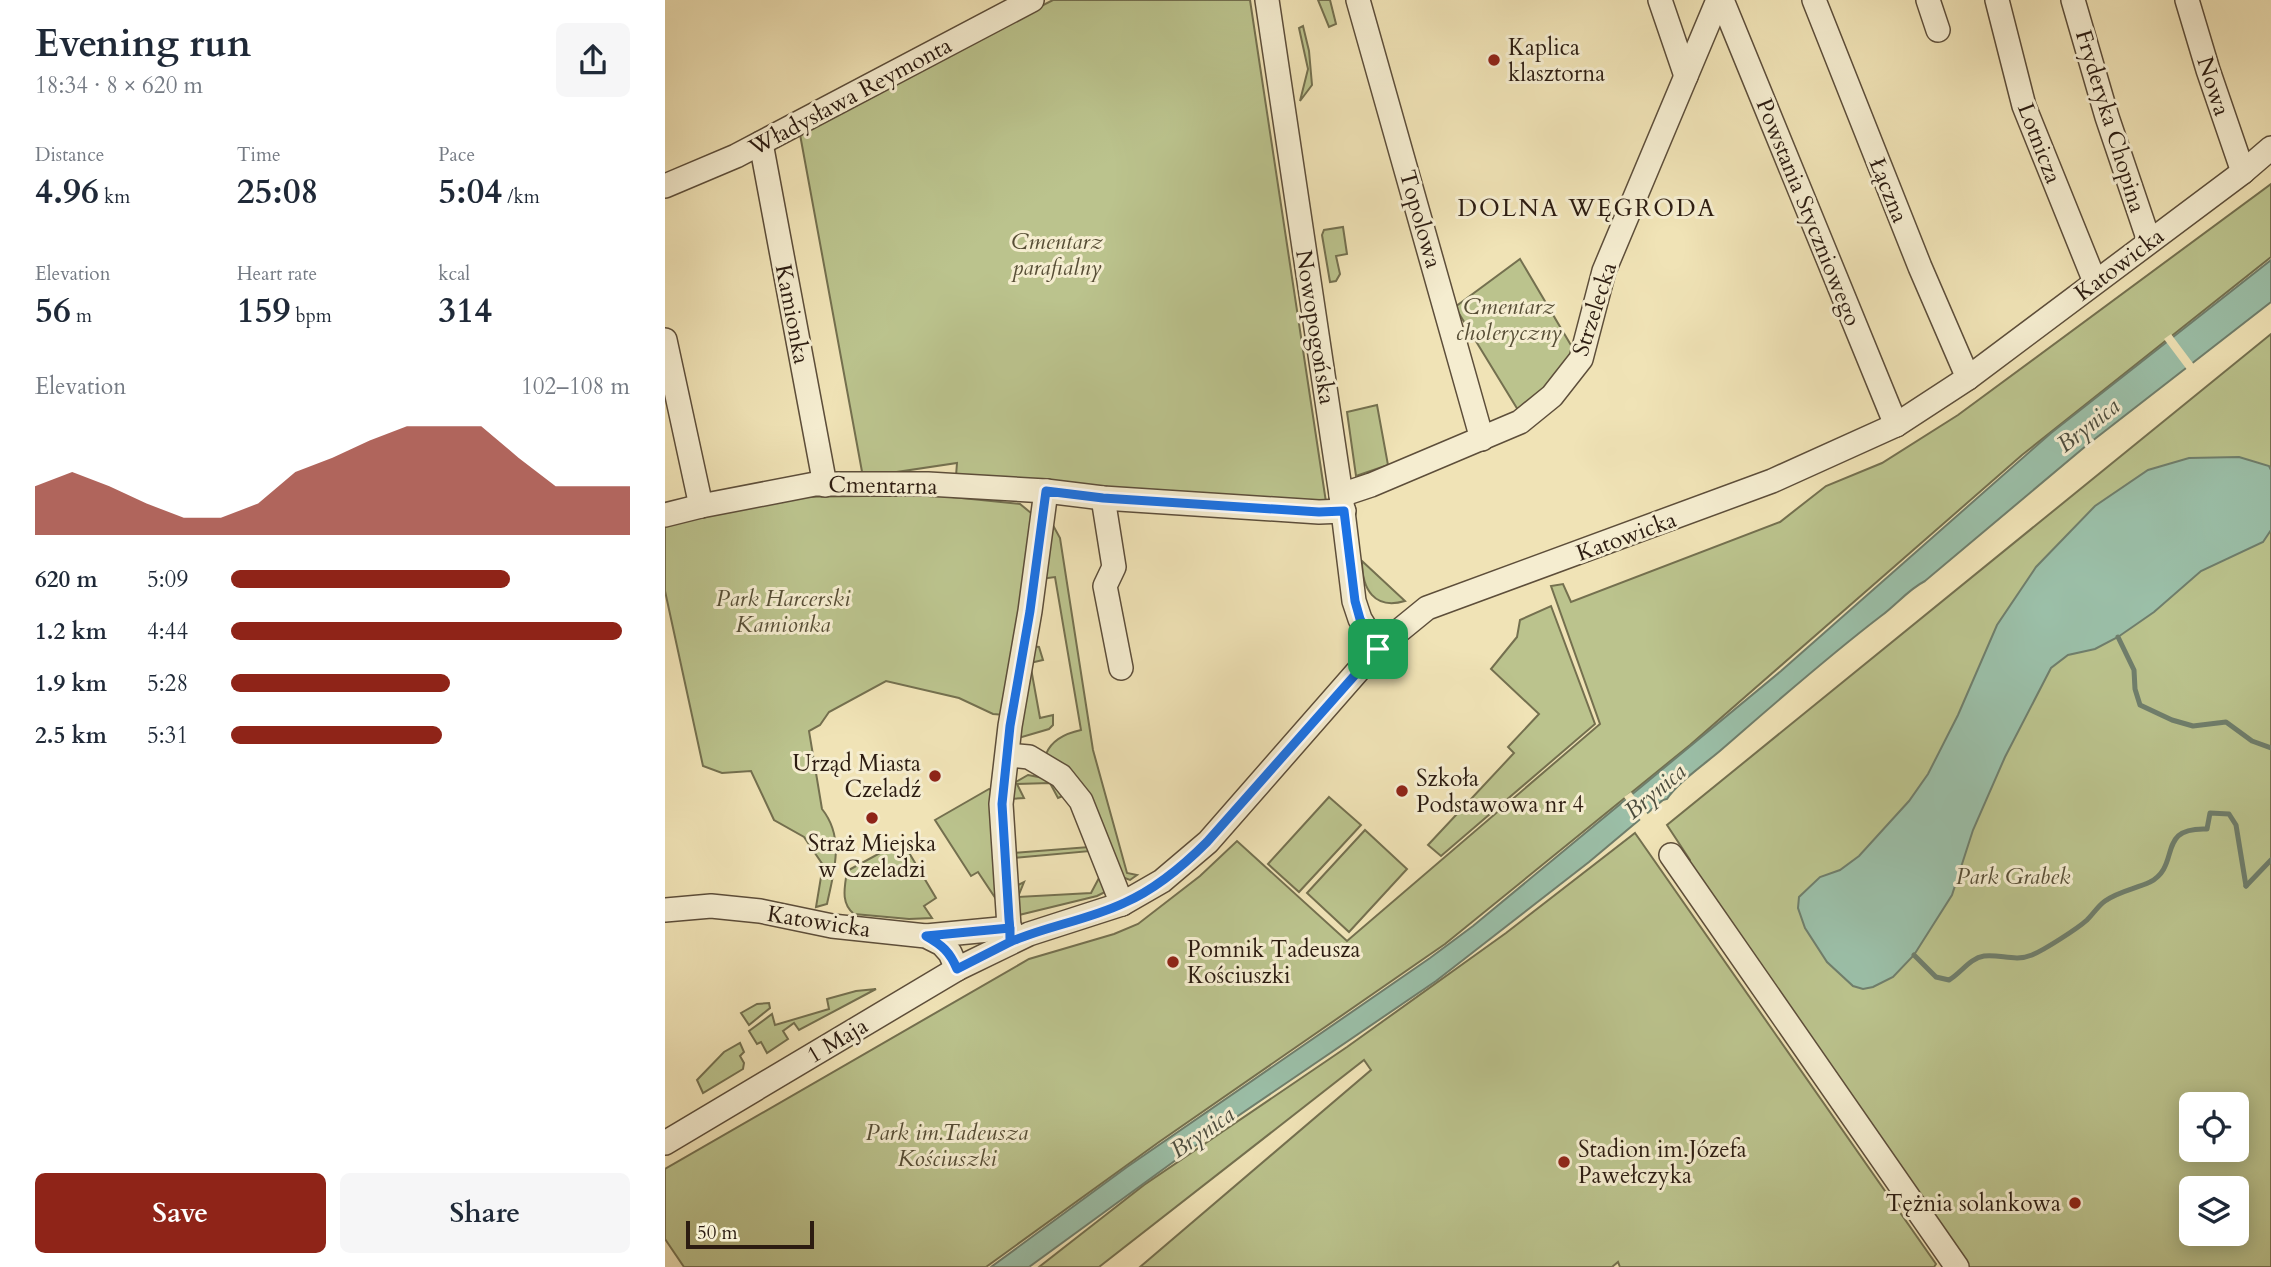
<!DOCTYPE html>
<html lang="en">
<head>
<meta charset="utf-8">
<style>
  body { margin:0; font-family:Cardo,serif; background:#f6f6f7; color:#1f2937; height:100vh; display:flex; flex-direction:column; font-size:26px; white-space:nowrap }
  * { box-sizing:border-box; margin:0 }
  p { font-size:23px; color:#747a83 }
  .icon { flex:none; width:38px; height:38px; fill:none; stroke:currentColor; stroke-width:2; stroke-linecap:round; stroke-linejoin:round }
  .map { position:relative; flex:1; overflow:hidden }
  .panel { display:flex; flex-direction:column; background:#fff; width:665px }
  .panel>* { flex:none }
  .fabs { position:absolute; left:1514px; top:1092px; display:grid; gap:14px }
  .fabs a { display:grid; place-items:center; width:70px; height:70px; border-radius:10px; background:#fff; box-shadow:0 4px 18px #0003; font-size:35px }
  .scale { position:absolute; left:21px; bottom:18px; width:128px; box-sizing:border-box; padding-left:7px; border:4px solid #2c1c11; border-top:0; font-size:19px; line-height:24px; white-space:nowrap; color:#2c1c11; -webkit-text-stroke:5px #f5edd0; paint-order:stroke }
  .pin { position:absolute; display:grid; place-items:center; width:60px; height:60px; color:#fff; margin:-30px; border-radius:14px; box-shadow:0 4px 10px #0006 }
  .round { display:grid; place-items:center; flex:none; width:74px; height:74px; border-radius:10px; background:#f6f6f7 }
  .headline { display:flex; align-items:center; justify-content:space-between; height:119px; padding:0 35px }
  h1 { font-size:38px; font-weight:600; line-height:52px }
  .stats { display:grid; grid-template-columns:repeat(3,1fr); gap:10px; height:119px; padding:7px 35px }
  .stats div { display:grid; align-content:center }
  .stats b { font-size:35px; font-weight:600 }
  .stats small { font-size:19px; font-weight:400 }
  .stats p { font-size:19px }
  .chart { height:196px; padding:14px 35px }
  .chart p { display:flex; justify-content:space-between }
  .chart svg { width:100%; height:126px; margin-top:7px; fill:#8f2418; opacity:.7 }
  .button { display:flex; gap:14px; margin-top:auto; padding:14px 35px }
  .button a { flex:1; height:80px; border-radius:10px; background:#8f2418; color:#fff; font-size:28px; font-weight:600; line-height:80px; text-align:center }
  .button a+a { background:#f6f6f7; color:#1f2937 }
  ul { padding:0 35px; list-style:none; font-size:23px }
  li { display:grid; grid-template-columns:112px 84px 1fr; align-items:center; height:52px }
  li i { height:18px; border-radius:9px; background:#8f2418 }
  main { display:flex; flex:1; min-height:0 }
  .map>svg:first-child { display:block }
  .green { fill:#bbc38d; stroke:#74704f; stroke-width:2; fill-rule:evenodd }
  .water { fill:#9bbfa8; stroke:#6f7e6c; stroke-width:2 }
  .pier { fill:#f0e3b6 }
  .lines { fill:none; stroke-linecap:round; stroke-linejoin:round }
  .stream { stroke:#6f7e6c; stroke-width:5 }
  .minor-casing { stroke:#5d4e3a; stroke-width:26 }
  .minor { stroke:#f5edd0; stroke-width:23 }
  .route-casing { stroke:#fff; stroke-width:14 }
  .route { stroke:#1a73e8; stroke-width:9 }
  .poi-dot { fill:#8f2418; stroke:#f5edd0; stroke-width:2.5 }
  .labels { text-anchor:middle; stroke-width:6; stroke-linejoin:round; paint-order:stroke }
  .poi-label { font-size:23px; fill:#2c1c11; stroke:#f5edd0; text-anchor:start }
  .street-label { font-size:23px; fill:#2c1c11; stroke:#f5edd0 }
  .park-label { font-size:23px; font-style:italic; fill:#574e36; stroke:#f5edd0 }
  .neighbourhood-label { font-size:24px; letter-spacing:2px; fill:#2c1c11; stroke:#f5edd0 }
  .water-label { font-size:24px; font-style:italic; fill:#4d4d3e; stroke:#f5edd0 }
</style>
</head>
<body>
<main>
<section class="panel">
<div class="headline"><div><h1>Evening run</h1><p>18:34 · 8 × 620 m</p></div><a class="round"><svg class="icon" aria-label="share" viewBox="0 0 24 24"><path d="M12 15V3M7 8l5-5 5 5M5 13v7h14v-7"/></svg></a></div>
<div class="stats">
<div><p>Distance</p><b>4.96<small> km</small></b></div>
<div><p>Time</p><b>25:08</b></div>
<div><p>Pace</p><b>5:04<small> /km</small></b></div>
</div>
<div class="stats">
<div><p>Elevation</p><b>56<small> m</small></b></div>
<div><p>Heart rate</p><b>159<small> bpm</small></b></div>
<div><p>kcal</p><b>314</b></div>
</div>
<div class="chart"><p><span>Elevation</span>102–108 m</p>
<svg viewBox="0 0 160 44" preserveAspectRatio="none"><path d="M0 44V27L10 22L20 27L30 33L40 38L50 38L60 33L70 22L80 17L90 11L100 6L110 6L120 6L130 17L140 27L150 27L160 27V44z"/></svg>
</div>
<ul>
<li><b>620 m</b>5:09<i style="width:70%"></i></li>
<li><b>1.2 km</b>4:44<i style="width:98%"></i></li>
<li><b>1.9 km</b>5:28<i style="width:55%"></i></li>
<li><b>2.5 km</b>5:31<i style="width:53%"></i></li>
</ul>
<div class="button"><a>Save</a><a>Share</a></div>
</section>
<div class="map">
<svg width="1606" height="1267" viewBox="0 0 1606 1267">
  <rect width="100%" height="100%" fill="#f0e3b6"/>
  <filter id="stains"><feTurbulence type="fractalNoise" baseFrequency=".00286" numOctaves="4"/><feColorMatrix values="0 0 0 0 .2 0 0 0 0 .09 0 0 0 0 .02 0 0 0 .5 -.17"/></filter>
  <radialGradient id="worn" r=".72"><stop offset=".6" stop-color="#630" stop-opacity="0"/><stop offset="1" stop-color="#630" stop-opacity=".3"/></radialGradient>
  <g class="green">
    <polygon points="388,0 585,0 661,502 440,488 291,476 292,463 198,477 134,129"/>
    <polygon points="653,0 665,0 671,24 664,27"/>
    <polygon points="638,26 644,51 647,85 635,101 643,69 634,28"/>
    <polygon points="1606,184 1606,257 1357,455 1025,745 780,944 494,1142 321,1267 19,1267 0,1239 0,1169 364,959 449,934 473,924 535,876 572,841 682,941 935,724 886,586 898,584 906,602 1115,522 1161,486 1217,463 1293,415"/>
    <polygon points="678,227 682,254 671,256 675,274 671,281 665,282 657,235 659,230"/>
    <polygon points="855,259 910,352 896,373 853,410 790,307"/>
    <path d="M 1606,334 L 1606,1267 L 1303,1267 L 1024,862 L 1025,860 L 1002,825 ZM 1526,1104 L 1572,1104 L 1572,1150 L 1526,1150 ZM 1526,1188 L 1572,1188 L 1572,1234 L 1526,1234 Z"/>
    <polygon points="712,405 723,465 691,476 682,412"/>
    <path d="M 267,495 L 355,504 L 366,513 L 368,522 L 340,715 L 328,714 L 294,698 L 221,681 L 164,712 L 155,725 L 144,731 L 157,809 C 180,838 169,871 162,904 L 151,907 L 158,865 L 139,837 L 109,820 L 86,771 L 57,773 L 38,766 L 0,591 L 0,527 L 30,518 L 130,497 Z"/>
    <path d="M 384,518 L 395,538 L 428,750 L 462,873 L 472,875 L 465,880 L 457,877 L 423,792 L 413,780 L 381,754 C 387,739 402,733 416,730 L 390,577 L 375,579 Z"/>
    <path d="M 697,561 L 740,601 C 709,610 697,589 697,561 Z"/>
    <polygon points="886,606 930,724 776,856 763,845 849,753 843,747 874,714 826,669 852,637 855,620"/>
    <polygon points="366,646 374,647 378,660 365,663 375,718 388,715 388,725 384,729 357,737 354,736 352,727 364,648"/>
    <polygon points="363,775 389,780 398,796 393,798 385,783 352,784 359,798 344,799 349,783"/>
    <polygon points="324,789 328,790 335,905 313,872 306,876 270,820"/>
    <polygon points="664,797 696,825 634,892 603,864"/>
    <polygon points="700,830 742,869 684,932 642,893"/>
    <polygon points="970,833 1271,1264 1269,1267 955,1267 953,1262 947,1267 475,1267 706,1070 699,1060 434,1267 374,1267 479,1185 682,1047 841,933"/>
    <path d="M 237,841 L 271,898 L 259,906 L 267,918 L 244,919 L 189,914 C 175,903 180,886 182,871 Z"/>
    <polygon points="424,847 426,851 347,858 347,853"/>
    <polygon points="434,878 438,879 444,890 432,896 354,915 349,892 353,885 359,882 353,897 426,893"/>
    <polygon points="211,989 134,1030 129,1023 118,1031 123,1039 102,1053 96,1042 92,1044 84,1031 107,1014 110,1025 164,1009 162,999 191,991"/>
    <polygon points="104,1003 105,1008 84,1025 76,1013 92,1004"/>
    <polygon points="75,1043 79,1052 75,1056 79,1063 78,1069 38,1093 32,1080 59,1052"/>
  </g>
  <g class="water">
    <path d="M 1606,260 L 1606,302 L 1422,445 L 1260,581 C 1244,589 1231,605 1216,616 C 1161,658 1109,704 1056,750 C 1041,763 1012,783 1002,799 L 998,800 L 924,862 L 771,981 L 548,1133 L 364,1267 L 326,1267 L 462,1167 L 765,958 L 808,926 L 1116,671 L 1386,433 Z"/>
    <polygon points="1574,457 1604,466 1606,470 1606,530 1598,542 1536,571 1489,612 1453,637 1430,649 1403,655 1386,668 1340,757 1308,830 1287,895 1249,955 1228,977 1208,987 1198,989 1188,986 1162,962 1140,928 1133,908 1134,897 1155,877 1175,870 1194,856 1244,801 1263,774 1293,715 1332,625 1371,567 1430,506 1483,470 1524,458"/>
  </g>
  <g class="pier">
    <polygon points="1506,334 1530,366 1523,371 1499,339"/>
    <polygon points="966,792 984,816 977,822 959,797"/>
  </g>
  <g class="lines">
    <g class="stream">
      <polyline points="1453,637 1469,670 1470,689 1475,705 1507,720 1528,726 1561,722 1587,741 1606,748"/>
      <polyline points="1581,886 1606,860"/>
      <path d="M 1249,955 L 1271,977 L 1284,980 C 1296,973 1305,958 1319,956 C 1336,954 1350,962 1367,955 C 1379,950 1412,929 1422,920 C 1428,914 1433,906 1440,901 C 1454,891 1470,889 1485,882 C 1517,865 1490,827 1542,829 L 1545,813 L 1564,814 L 1571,825 L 1581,886"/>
    </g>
    <g class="minor-casing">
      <g id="minor">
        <polyline points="602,0 676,495 689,601 695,619 713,648"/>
        <polyline points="693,0 817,439"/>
        <polyline points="995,0 1021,76"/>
        <polyline points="1057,0 1231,425"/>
        <polyline points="1149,0 1255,267 1303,378"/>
        <polyline points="1263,0 1273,30"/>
        <polyline points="1332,0 1359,106 1430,282"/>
        <polyline points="1408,0 1442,117 1484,241"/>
        <polyline points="1522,0 1543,70 1578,172"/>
        <polyline points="96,143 160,485"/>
        <polyline points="0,186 71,156 367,0"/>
        <polyline points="0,340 36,506"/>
        <polyline points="676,495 706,485 855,422 887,396 916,359 939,271 1053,0"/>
        <polyline points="438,498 449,567 440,586 456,668"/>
        <polyline points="0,515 36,506 150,484 263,484 381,491 438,498 654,512 679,511"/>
        <polyline points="343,755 364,757 396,776 416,801 457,904"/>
        <polyline points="1006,855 1292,1267"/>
        <polyline points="0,910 46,906 95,911 167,926 261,936 277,944 285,953 292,969"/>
        <polyline points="261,936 345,928"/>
        <polyline points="345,942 336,804 345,726 365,611 381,491"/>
        <polyline points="0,1143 292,969 364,934 457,904 497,881 543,842 713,648 762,608 1107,481 1231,425 1303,378 1578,172 1606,148"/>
      </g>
    </g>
    <use href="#minor" class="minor"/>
  </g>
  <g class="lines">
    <g class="route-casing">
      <path id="route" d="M 713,649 L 695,619 L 690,601 L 679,511 L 654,512 L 438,498 L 381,491 L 365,611 L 345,726 L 337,804 L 344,919 C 345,927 345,935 345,942 L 292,969 C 285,952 277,945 261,936 L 345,928 L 345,942 C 382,926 423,920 459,903 C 491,889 518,866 542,842 L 713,649"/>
    </g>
    <use href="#route" class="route"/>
  </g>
  <g class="poi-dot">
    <circle cx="829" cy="60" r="7"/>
    <circle cx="270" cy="776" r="7"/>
    <circle cx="737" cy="791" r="7"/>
    <circle cx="207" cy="818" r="7"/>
    <circle cx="508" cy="962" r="7"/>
    <circle cx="899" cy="1162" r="7"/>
    <circle cx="1410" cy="1203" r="7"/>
  </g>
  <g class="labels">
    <g class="poi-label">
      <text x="843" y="55">Kaplica<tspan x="843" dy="26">klasztorna</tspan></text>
      <text x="256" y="771" text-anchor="end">Urząd Miasta<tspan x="256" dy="26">Czeladź</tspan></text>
      <text x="751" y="786">Szkoła<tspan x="751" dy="26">Podstawowa nr 4</tspan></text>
      <text x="207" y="851" text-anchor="middle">Straż Miejska<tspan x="207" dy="26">w Czeladzi</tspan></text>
      <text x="522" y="957">Pomnik Tadeusza<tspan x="522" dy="26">Kościuszki</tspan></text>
      <text x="913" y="1157">Stadion im.Józefa<tspan x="913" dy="26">Pawełczyka</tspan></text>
      <text x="1396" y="1211" text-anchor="end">Tężnia solankowa</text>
    </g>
    <g class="street-label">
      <text transform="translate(1549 86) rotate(72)" y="8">Nowa</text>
      <text transform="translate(185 96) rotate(-28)" y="8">Władysława Reymonta</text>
      <text transform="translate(1446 121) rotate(73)" y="8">Fryderyka Chopina</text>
      <text transform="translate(1375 143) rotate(69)" y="8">Lotnicza</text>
      <text transform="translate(1224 190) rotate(68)" y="8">Łączna</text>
      <text transform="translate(1144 212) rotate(68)" y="8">Powstania Styczniowego</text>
      <text transform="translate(756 219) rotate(74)" y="8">Topolowa</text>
      <text transform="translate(1454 264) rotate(-37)" y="8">Katowicka</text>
      <text transform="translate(929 309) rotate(-72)" y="8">Strzelecka</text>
      <text transform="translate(128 314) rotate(79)" y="8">Kamionka</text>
      <text transform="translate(651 327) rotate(81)" y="8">Nowopogońska</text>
      <text transform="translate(218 485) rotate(1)" y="8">Cmentarna</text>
      <text transform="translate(961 536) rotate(-20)" y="8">Katowicka</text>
      <text transform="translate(154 921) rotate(9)" y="8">Katowicka</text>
      <text transform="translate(172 1040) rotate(-31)" y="8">1 Maja</text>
    </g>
    <g class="park-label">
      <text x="392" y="249">Cmentarz<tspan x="392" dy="26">parafialny</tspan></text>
      <text x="844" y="314">Cmentarz<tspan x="844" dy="26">choleryczny</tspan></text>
      <text x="118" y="606">Park Harcerski<tspan x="118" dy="26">Kamionka</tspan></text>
      <text x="1348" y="884">Park Grabek</text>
      <text x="282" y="1140">Park im.Tadeusza<tspan x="282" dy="26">Kościuszki</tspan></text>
    </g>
    <g class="neighbourhood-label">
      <text x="922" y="216">DOLNA WĘGRODA</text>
    </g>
    <g class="water-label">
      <text transform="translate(1423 425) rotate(-38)" y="8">Brynica</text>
      <text transform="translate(990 791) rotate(-40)" y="8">Brynica</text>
      <text transform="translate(537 1132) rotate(-35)" y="8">Brynica</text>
    </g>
  </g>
  <rect width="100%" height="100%" filter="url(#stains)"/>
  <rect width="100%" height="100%" fill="url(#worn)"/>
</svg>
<div class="fabs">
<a><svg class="icon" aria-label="locate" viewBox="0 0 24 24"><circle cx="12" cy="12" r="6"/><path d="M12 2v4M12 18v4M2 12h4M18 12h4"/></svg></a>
<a><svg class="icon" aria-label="layers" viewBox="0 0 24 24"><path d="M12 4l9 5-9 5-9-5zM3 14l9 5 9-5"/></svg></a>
</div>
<div class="scale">50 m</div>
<div class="pin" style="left:713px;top:649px;background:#1e9e55"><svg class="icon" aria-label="arrive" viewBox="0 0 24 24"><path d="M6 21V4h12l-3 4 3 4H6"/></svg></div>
</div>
</main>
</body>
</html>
